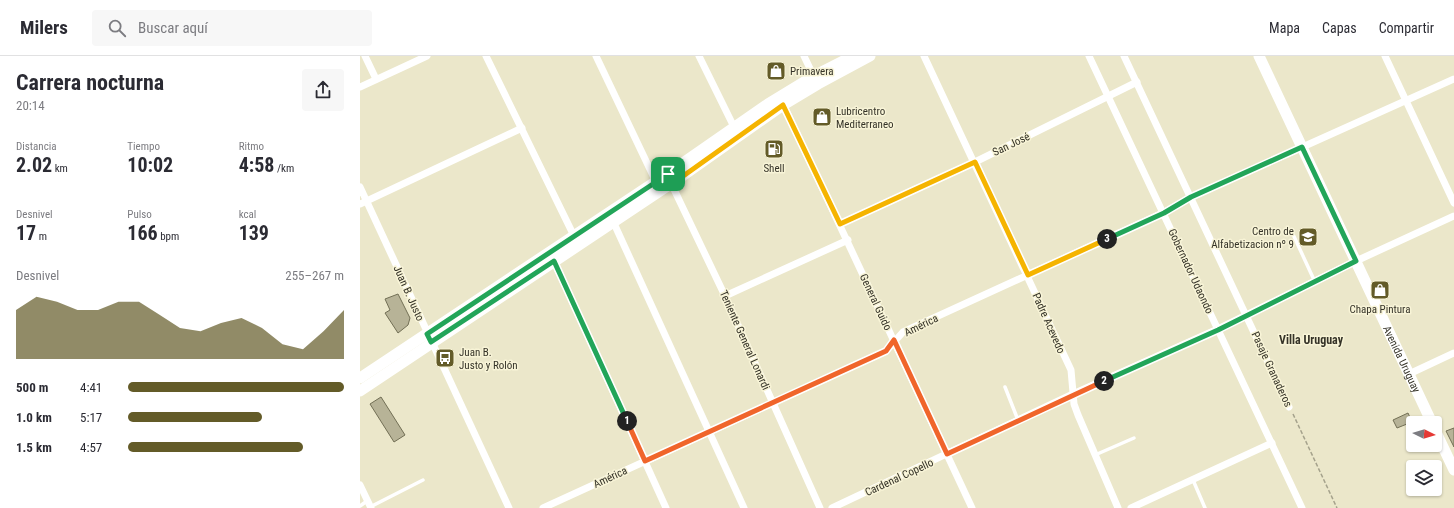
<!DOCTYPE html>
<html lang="es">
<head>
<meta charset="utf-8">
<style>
  body { margin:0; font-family:"Roboto Condensed",sans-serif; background:#f7f7f7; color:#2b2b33; height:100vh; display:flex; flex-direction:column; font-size:15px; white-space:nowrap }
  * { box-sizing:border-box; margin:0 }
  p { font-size:13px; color:#7c7c81 }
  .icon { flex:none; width:22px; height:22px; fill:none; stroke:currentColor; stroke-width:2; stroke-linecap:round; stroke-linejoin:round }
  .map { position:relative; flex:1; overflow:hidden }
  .sheet { display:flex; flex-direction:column; background:#fff; width:360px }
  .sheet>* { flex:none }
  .needle { width:26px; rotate:95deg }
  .buttons { position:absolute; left:1046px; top:360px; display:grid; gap:8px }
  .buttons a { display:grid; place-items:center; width:36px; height:36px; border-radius:4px; background:#fff; box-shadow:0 1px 3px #0004; font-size:20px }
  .pin { position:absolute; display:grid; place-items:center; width:34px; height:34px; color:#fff; margin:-17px; border-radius:8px; box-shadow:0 2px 6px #0006 }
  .km { position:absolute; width:20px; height:20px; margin:-10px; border-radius:50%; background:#222; color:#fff; font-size:11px; line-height:20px; text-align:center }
  .round { display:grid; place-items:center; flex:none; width:42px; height:42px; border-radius:4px; background:#f7f7f7 }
  .overview { display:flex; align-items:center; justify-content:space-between; height:68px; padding:0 16px }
  h1 { font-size:22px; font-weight:700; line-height:30px }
  .metrics { display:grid; grid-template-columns:repeat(3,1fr); gap:6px; height:68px; padding:4px 16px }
  .metrics div { display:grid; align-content:center }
  .metrics b { font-size:20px; font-weight:700 }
  .metrics small { font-size:11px; font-weight:400 }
  .metrics p { font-size:11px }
  .chart { height:112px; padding:8px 16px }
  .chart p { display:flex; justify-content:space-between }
  .chart svg { width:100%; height:72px; margin-top:4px; fill:#635b28; opacity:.7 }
  ul { padding:0 16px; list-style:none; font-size:13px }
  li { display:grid; grid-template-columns:64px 48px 1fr; align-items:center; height:30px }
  li i { height:10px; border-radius:5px; background:#635b28 }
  header { display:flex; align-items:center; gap:24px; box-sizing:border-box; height:56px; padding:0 20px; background:#fff; border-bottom:1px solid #e1e1e2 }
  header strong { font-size:19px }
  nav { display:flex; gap:22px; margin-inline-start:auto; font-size:14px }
  .search { width:280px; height:36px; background:#f7f7f7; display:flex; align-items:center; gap:10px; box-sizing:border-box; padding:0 14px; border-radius:4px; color:#7c7c81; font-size:15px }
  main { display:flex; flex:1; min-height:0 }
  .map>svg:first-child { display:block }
  .building { fill:#b7b397; stroke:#726f55 }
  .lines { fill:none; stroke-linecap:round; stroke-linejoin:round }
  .path { stroke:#a5a28c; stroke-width:1.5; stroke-dasharray:4 2; stroke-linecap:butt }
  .lane { stroke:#fff; stroke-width:3.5 }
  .street { stroke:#fff; stroke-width:7 }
  .secondary { stroke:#fff; stroke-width:11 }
  .split-1-casing { stroke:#fff; stroke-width:8 }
  .split-2-casing { stroke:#fff; stroke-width:8 }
  .split-3-casing { stroke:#fff; stroke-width:8 }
  .split-4-casing { stroke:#fff; stroke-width:8 }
  .split-1 { stroke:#22a559; stroke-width:5 }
  .split-2 { stroke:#f0652b; stroke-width:5 }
  .split-3 { stroke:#22a559; stroke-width:5 }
  .split-4 { stroke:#f5b400; stroke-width:5 }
  .labels { text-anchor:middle; stroke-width:3; stroke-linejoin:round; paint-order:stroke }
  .poi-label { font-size:11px; fill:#353328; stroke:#f8f4d7; text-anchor:start }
  .street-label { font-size:11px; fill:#353328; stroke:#f8f4d7 }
  .neighbourhood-label { font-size:12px; font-weight:bold; fill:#353328; stroke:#f8f4d7 }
</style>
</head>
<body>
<header>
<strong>Milers</strong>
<div class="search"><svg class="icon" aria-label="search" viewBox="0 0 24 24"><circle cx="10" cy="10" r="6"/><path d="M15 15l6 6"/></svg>Buscar aquí</div>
<nav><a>Mapa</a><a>Capas</a><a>Compartir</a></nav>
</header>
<main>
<section class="sheet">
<div class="overview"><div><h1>Carrera nocturna</h1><p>20:14</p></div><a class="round"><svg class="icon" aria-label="share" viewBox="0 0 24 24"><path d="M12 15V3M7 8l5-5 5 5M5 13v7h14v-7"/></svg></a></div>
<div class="metrics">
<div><p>Distancia</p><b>2.02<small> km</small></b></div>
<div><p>Tiempo</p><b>10:02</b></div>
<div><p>Ritmo</p><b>4:58<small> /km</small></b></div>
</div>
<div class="metrics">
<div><p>Desnivel</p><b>17<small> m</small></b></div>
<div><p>Pulso</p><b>166<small> bpm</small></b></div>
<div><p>kcal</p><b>139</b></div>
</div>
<div class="chart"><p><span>Desnivel</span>255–267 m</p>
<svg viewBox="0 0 160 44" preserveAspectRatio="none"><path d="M0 44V14L10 6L20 9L30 14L40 14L50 9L60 9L70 17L80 25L90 27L100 22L110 19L120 25L130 35L140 38L150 27L160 14V44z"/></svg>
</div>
<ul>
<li><b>500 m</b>4:41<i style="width:100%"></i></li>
<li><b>1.0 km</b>5:17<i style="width:62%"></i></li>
<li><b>1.5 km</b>4:57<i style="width:81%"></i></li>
</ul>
</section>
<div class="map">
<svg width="1094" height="452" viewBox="0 0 1094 452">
  <rect width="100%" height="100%" fill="#ebe7ca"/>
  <g class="building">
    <polygon points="1022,230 1024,236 1019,238 1016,232"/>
    <polygon points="38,238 50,262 48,269 38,277 25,257 30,254 25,243"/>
    <polygon points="21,341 45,379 34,386 10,348"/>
    <polygon points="1048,357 1052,366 1037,372 1033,364"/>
    <polygon points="1094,372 1094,391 1086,375"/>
  </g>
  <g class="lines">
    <polyline class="path" points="933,358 977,452"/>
    <g class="lane">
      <polyline points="931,174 955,226"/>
      <polyline points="645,331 658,364"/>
      <polyline points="735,399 774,382"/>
      <polyline points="833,424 845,452"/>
      <polyline points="0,450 7,445"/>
      <polyline points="10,451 63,424"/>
    </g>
    <g class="street">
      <polyline points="5,0 16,23"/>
      <polyline points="126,0 214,180"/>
      <polyline points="236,0 297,128"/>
      <polyline points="339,0 374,71"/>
      <polyline points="444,0 455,23"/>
      <polyline points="564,0 711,314 714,348 718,359 758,452"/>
      <polyline points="729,0 942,452"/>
      <polyline points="764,0 929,351"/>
      <polyline points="1025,0 1094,147"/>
      <polyline points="0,31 67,0"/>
      <polyline points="422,46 612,452"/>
      <polyline points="310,125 365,240 460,452"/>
      <polyline points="0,131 149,452"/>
      <polyline points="0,148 162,72"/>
      <polyline points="252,163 384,452"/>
      <polyline points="480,168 615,106 777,26"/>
      <polyline points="193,203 306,452"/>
      <polyline points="365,240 488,184"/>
      <polyline points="1049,318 1094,297"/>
      <polyline points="0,429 11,452"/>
      <polyline points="183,452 526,295 543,276 803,157 831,141 1094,23"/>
      <polyline points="472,452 713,338 858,273 996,205 1094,160"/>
      <polyline points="771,452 912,387"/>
    </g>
    <g class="secondary">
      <path id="s1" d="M 899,0 L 1072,367"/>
      <polyline points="0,322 307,118 408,48 454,20 493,0"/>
      <polyline points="0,335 318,123 423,49 458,28 510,0"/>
      <polyline points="1075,374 1094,414"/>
    </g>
  </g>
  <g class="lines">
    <g class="split-1-casing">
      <polyline id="split-1" points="267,365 194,205 71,286 67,278 308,118"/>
    </g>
    <g class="split-2-casing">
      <polyline id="split-2" points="267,365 285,405 526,295 534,284 587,398 744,325"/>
    </g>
    <g class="split-3-casing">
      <polyline id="split-3" points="744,325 858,274 996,205 942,91 831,141 804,157 747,183"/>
    </g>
    <g class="split-4-casing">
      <polyline id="split-4" points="308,118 312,128 423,49 480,168 615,106 668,219 747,183"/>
    </g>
    <use href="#split-1" class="split-1"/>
    <use href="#split-2" class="split-2"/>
    <use href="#split-3" class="split-3"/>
    <use href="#split-4" class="split-4"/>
  </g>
  <defs>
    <g id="shop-square" transform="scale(1)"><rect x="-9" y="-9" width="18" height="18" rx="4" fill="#635b28" stroke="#f8f4d7"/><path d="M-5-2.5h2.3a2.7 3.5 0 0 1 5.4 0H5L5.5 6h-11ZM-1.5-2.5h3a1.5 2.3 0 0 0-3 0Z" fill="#fff"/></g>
    <g id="fuel-square" transform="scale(1)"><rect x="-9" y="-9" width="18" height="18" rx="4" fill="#635b28" stroke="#f8f4d7"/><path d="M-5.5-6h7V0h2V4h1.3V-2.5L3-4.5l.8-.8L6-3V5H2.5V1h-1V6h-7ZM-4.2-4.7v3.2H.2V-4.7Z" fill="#fff"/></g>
    <g id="school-square" transform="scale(1)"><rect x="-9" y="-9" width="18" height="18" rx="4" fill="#635b28" stroke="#f8f4d7"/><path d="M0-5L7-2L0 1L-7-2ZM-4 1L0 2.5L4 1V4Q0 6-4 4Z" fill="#fff"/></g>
    <g id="bus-square" transform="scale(1)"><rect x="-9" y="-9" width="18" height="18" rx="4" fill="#635b28" stroke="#f8f4d7"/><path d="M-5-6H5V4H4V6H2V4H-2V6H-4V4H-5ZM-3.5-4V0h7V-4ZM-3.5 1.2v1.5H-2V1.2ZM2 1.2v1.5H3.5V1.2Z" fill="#fff"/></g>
  </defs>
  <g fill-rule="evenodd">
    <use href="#shop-square" x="416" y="15"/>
    <use href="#shop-square" x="462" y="61"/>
    <use href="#fuel-square" x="414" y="93"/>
    <use href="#school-square" x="948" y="181"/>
    <use href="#shop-square" x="1020" y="234"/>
    <use href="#bus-square" x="85" y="302"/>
  </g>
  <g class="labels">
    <g class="poi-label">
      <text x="430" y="19">Primavera</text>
      <text x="476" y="59">Lubricentro<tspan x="476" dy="13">Mediterraneo</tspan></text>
      <text x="414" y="116" text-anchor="middle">Shell</text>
      <text x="934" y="179" text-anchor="end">Centro de<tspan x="934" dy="13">Alfabetizacion nº 9</tspan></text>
      <text x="1020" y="257" text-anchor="middle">Chapa Pintura</text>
      <text x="99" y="300">Juan B.<tspan x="99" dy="13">Justo y Rolón</tspan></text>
    </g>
    <g class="street-label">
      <text transform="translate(651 88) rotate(-26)" y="4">San José</text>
      <text transform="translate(831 215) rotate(65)" y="4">Gobernador Udaondo</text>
      <text transform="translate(49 237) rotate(66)" y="4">Juan B. Justo</text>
      <text transform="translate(516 246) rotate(65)" y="4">General Guido</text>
      <text transform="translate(689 267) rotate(66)" y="4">Padre Acevedo</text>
      <text transform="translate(561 269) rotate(-26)" y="4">América</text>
      <text transform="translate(385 284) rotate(66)" y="4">Teniente General Lonardi</text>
      <text dy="4" stroke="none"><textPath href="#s1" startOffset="335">Avenida Uruguay</textPath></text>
      <text transform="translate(912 313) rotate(65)" y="4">Pasaje Granaderos</text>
      <text transform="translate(250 421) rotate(-25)" y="4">América</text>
      <text transform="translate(539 421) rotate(-25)" y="4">Cardenal Copello</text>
    </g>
    <g class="neighbourhood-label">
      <text x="951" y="288">Villa Uruguay</text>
    </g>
  </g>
</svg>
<div class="buttons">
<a><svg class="needle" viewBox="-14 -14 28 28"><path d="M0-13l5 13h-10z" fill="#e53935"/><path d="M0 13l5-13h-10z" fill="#7c7c81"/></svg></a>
<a><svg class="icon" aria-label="layers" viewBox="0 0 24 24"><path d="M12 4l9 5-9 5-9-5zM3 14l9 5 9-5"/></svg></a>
</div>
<div class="pin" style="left:308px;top:118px;background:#1e9e55"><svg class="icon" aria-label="arrive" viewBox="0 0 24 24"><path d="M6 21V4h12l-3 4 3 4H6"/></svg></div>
<b class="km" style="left:267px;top:365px">1</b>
<b class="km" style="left:744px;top:325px">2</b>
<b class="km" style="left:747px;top:183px">3</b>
</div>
</main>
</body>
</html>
